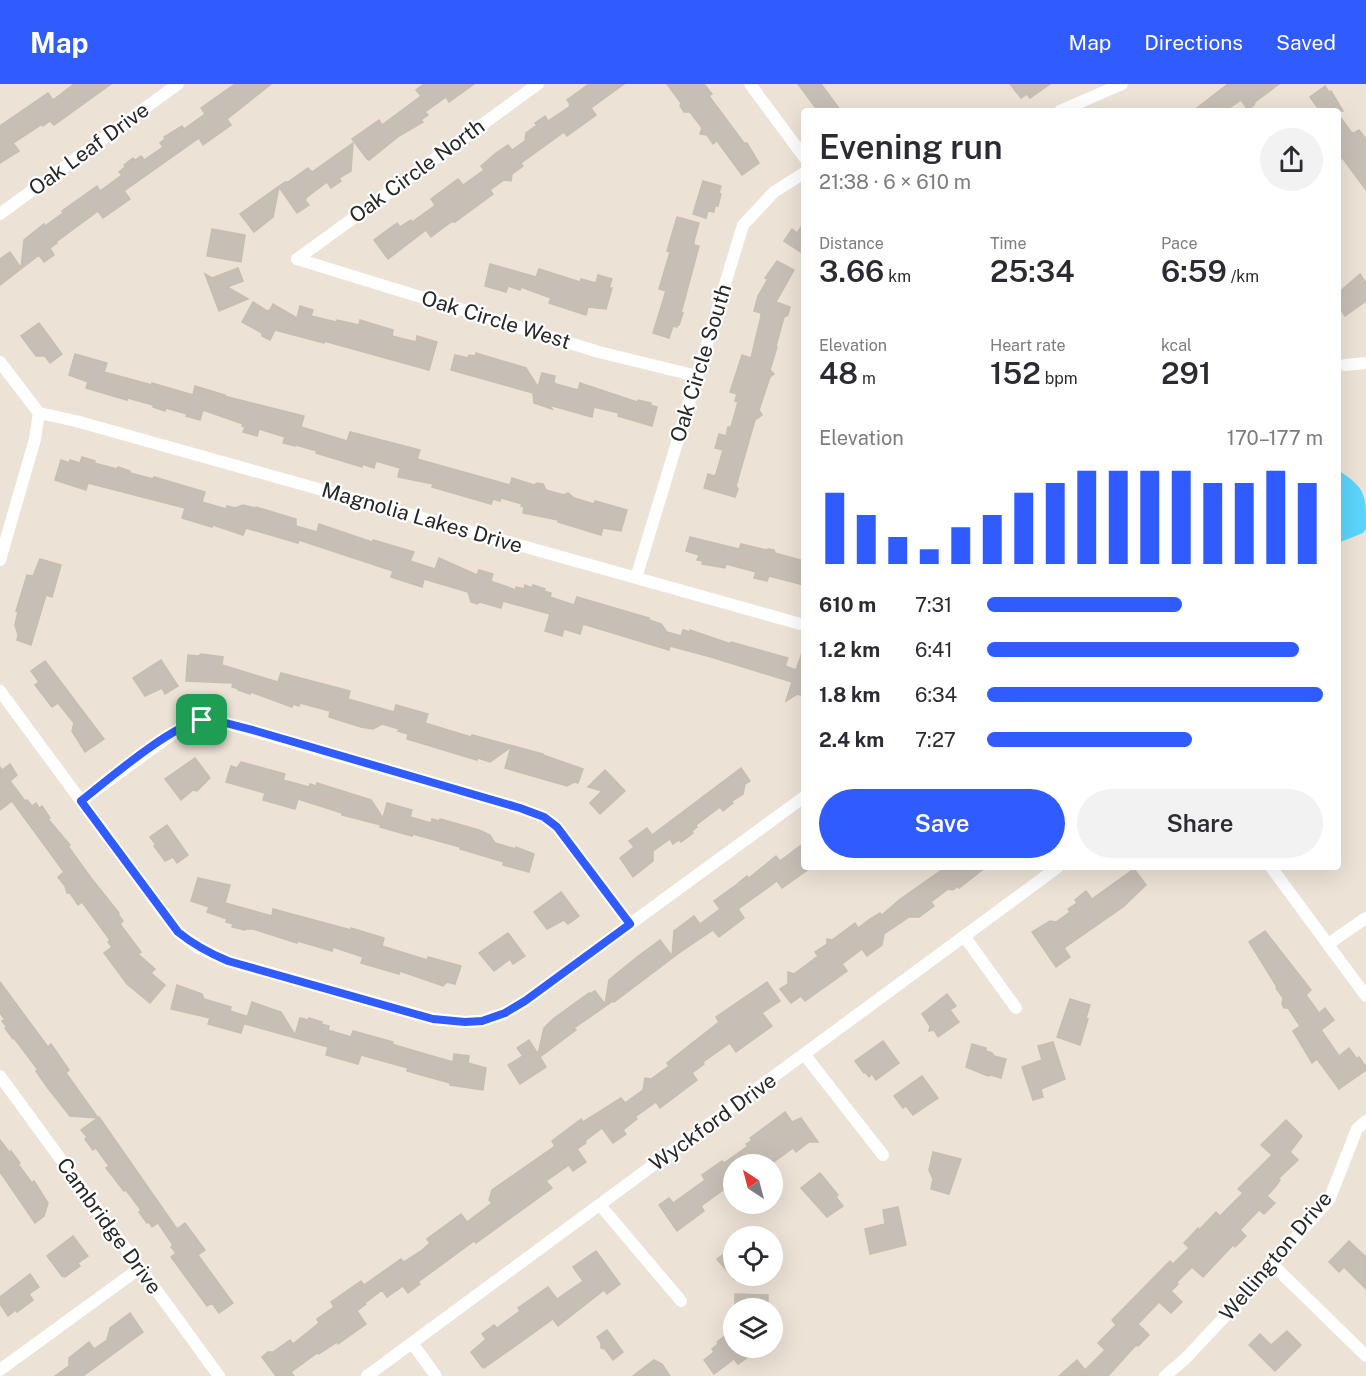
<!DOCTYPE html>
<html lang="en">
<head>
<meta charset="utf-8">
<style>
  body { margin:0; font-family:"Public Sans",sans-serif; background:#f2f2f3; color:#2b2b33; height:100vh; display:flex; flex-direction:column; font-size:22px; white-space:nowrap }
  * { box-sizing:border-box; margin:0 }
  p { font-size:20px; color:#7c7c81 }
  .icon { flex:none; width:33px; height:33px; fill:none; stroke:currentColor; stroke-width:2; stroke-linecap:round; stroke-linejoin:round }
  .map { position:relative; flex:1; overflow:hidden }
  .details { position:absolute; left:801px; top:24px; width:540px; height:762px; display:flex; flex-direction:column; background:#fff; border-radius:6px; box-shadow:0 6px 24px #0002 }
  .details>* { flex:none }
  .needle { width:39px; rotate:324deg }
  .fabs { position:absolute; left:723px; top:1070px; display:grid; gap:12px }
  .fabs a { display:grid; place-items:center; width:60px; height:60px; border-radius:50%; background:#fff; box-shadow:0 6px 24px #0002; font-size:30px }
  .pin { position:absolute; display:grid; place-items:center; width:51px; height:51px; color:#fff; margin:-26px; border-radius:12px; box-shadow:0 3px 9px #0006 }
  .round { display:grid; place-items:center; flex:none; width:63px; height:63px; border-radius:32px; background:#f2f2f3 }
  .summary { display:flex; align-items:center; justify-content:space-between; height:102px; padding:0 18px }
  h1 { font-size:33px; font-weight:600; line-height:45px }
  .stats { display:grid; grid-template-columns:repeat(3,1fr); gap:9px; height:102px; padding:6px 18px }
  .stats div { display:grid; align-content:center }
  .stats b { font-size:30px; font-weight:600 }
  .stats small { font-size:16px; font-weight:400 }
  .stats p { font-size:16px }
  .chart { height:168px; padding:12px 18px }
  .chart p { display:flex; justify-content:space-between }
  .chart svg { width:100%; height:108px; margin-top:6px; stroke:#305bff; stroke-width:6 }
  .cta { display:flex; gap:12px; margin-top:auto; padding:12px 18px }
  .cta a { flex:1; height:69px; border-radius:36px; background:#305bff; color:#fff; font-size:24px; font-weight:600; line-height:69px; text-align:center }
  .cta a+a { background:#f2f2f3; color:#2b2b33 }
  ul { padding:0 18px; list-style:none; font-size:20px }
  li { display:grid; grid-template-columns:96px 72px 1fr; align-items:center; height:45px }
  li i { height:15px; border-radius:8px; background:#305bff }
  header { display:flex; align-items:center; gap:36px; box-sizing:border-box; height:84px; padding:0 30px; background:#305bff; color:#fff }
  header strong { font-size:28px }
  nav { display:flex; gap:33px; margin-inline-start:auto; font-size:21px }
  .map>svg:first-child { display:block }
  .water { fill:#5bd4fb }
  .building { fill:#c6bfb6; stroke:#c7beb0; stroke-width:1.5 }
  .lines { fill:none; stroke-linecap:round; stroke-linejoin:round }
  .street { stroke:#fff; stroke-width:12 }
  .route-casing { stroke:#fff; stroke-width:12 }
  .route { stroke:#305bff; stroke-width:8 }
  .labels { text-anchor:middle; stroke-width:4.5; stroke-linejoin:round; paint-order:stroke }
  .street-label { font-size:21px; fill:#272727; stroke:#fff }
</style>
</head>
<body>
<header>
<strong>Map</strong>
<nav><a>Map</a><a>Directions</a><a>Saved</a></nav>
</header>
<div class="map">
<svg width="1366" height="1292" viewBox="0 0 1366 1292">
  <rect width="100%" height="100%" fill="#ece2d6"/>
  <path class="water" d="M 1338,386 C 1366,405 1366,409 1366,445 L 1363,449 L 1338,459 Z"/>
  <g class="building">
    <polygon points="74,0 111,0 54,41 50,37 43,42 42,40 13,59 19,67 0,79 0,42 48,9 53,16"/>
    <polygon points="235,0 271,0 227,35 231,41 203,61 199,54 124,107 130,115 103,134 98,127 56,158 57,159 50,164 54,171 44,178 39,171 0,201 0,175 10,168 21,184 24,156 44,140 45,142 63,129 62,127 97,102 100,107 122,91 119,88 125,83 124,81 133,74 135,76 141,72 144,76 163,63 160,59 165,55 164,53 182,42 184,45 205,30 201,24"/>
    <polygon points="424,0 474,0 449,18 446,13 425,28 428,31 421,36 423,38 399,52 369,76 367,75 352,55 379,36 382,41 421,12 416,6"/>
    <polygon points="589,0 624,0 591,24 596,31 567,52 564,48 521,79 523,82 512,90 511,97 504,96 490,106 493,110 455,138 451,138 431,153 426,146 388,175 374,156 397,139 400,143 411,136 412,138 433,123 435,121 431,115 458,95 463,101 484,86 481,82 496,69 508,61 512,66 525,57 526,49 537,41 535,39 545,32 548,37 569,23 570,20 567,16"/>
    <polygon points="667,0 704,0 712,10 709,12 744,59 747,59 759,79 742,91 717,57 713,60 707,51 700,50 702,44 690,28 684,28 680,22 681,19"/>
    <polygon points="798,0 821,0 841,27 818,27"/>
    <polygon points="1010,0 1050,0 1030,14 1027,10 1021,14"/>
    <polygon points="1228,0 1279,0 1255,18 1254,21 1248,26 1241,16 1225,27 1193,27"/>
    <polygon points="1325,2 1329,8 1331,7 1343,27 1320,27 1310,13"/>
    <polygon points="1338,30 1351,48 1354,49 1359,46 1366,55 1366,106 1344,76 1338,72"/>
    <polygon points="353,59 351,87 339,94 341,97 331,104 327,98 307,113 305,116 309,121 297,129 279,103 273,133 254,148 240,130 285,98 288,98 308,84 312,88"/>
    <polygon points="703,97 721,102 719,109 721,110 718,122 715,122 714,128 708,127 706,134 693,130"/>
    <polygon points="677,133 699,139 694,157 694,161 699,162 681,229 683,229 679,241 677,241 677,243 673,242 669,254 653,249 666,207 659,205 670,168 667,167"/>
    <polygon points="804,139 804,170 784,157 792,145 797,149"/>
    <polygon points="212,145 245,151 241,178 207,172"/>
    <polygon points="777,177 794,186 776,218 790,223 788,231 784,233 776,262 777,263 770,286 774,290 770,293 759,326 762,331 755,336 736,402 738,405 735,413 704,404 708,390 714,392 716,390 723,366 715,364 719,350 726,352 728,343 731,343 738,318 735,317 737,310 730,308 742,271 751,274 761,232 761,229 754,227 758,212 768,195 765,194"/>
    <polygon points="490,180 536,193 539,185 580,198 581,195 596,199 598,191 612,195 609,204 612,204 606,225 588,223 586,231 549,219 551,214 521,203 520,206 508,202 506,208 485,202"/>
    <polygon points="238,184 243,197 227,203 248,215 219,227 205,190 212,194"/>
    <polygon points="1360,190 1366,199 1366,217 1345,232 1338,221 1338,209"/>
    <polygon points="253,218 267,227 270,226 273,220 297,234 300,222 313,226 311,232 336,238 337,236 359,241 360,236 393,246 392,252 416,258 417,252 437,258 429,286 324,257 324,259 275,246 270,256 262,252 262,249 242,238"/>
    <polygon points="39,239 62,270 50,279 45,272 36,272 21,252"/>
    <polygon points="476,269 526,284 538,303 542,289 555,292 554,298 556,300 578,306 580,299 637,318 638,316 651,319 650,321 657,323 652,342 618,332 619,329 594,323 592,333 549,321 552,325 534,319 533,309 451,286 455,271 468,274 469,271 475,272"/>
    <polygon points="75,270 107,279 104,288 152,301 152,299 193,311 195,302 225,311 224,312 304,332 301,343 347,357 350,348 389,358 420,366 417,375 510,401 512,394 534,401 537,399 543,400 546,406 564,411 568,409 574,414 594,420 595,417 627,426 621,447 603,444 601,451 558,438 558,436 523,429 524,423 521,422 522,420 501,414 500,417 493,415 491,420 432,403 433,400 398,393 400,384 376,377 374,384 362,380 362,383 316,369 317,367 296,361 295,362 283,359 285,353 259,345 257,352 243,348 245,343 242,342 243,340 203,326 200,336 186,332 187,330 166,324 165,327 153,323 153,321 128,314 127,316 86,304 88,298 69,291"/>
    <polygon points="82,373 95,377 94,379 117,385 118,383 130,387 130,389 153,395 154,393 205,408 202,418 226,425 227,422 235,424 243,421 255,424 256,423 296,435 296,442 317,448 319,440 372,458 373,456 414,468 410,477 435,485 439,474 477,491 479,486 493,490 491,496 493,498 516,506 516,503 524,505 525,501 532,504 533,501 545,505 544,507 551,509 550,513 574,521 577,513 649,534 649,536 661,540 667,548 681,552 683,546 690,548 690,546 731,560 731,558 788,574 785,582 796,586 802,569 804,570 804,612 797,610 786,617 792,598 711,573 670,562 669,566 583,540 580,550 564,545 562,552 545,547 550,530 503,517 501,524 480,518 477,520 471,518 468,508 424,495 422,503 391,493 393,487 299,456 298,459 246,444 243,451 213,441 212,443 182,434 185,424 88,399 86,406 55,396 61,376 70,379 70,376 80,379"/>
    <polygon points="690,453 739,465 741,460 766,466 768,465 774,466 775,469 804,477 804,501 769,492 767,497 754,494 756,488 726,480 725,484 702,480 703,477 697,476 699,471 686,467"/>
    <polygon points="40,475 61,481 52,513 46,511 31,561 17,556 18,551 15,541 18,528 16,527 27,491 33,492"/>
    <polygon points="201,570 223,573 222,581 278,598 281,589 350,607 348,615 394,628 396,621 428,630 425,639 471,653 472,651 543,670 543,671 583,685 578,699 574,698 567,702 505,684 511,663 490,678 478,674 477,676 407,655 408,650 398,647 399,645 382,640 373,645 361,643 329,633 330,627 300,619 299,622 293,620 292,623 251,608 250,610 238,606 239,605 232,603 233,599 186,597 188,571 198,572"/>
    <polygon points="161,576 178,602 165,610 162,604 145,612 133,594"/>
    <polygon points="45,577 104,655 85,668 72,647 74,639 58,619 52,623 35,601 39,598 31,587"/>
    <polygon points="195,674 210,694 197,707 193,706 181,716 165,695"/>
    <polygon points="241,678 285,690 283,696 309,703 310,700 316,702 317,699 371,716 383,734 387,719 412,726 410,733 431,739 432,735 439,737 440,735 479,746 490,751 495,759 516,765 516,763 534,770 529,788 503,781 504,778 460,765 460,763 413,750 412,752 380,743 381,741 342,731 342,729 298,715 295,725 263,716 265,709 226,698 231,682 237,684"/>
    <polygon points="10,680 17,691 10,697 25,717 27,716 32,722 36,719 39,724 42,722 50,734 48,735 70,761 68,762 91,794 119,829 118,830 123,837 120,840 141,868 138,870 155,885 151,889 165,901 150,919 127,900 104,869 112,863 108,858 110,856 82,818 78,821 70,809 67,809 65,802 58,793 64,788 12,717 0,726 0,683 2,686"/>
    <polygon points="741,684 750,697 745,700 743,710 732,717 733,719 723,727 720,723 696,741 697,743 692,747 693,749 681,758 679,756 673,760 670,755 653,767 653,777 633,793 620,774 634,763 629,757 647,744 652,751"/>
    <polygon points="605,686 625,707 600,730 590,719 602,707 588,703"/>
    <polygon points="167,741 188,771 177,779 173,773 165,777 154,762 156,761 150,753"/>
    <polygon points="804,759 804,783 809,785 782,804 777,797 738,825 744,834 719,853 713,846 679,869 614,918 613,917 574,944 576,946 540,973 546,983 520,1000 508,981 523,972 517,964 529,956 538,970 544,944 553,935 589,909 590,910 595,907 605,920 609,896 637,873 660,856 672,872 674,847 694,832 700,840 720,825 714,817 736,801 747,792 749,794 776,772 780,777"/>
    <polygon points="946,783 986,783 959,804 958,802 953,806 948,805 931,818 934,822 919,833 909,833 884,850 882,861 867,872 862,865 842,880 847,887 805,917 801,912 791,919 780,905 788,900 788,888 794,890 818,872 815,868 827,860 827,855 832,856 855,839 858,844 870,835 880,829 882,831 899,816"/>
    <polygon points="1134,785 1146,801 1123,823 1064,864 1070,873 1056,883 1032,848 1050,837 1056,838 1070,828 1068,825 1077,819 1075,816 1086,807 1092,815"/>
    <polygon points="198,794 230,801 225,819 272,832 273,825 351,846 351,844 384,854 382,862 427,876 428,873 461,882 455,900 447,898 443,902 400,887 399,890 361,879 363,873 333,863 332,867 298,857 297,859 253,845 245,845 245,846 232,843 233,840 226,838 227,835 207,828 209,823 191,817"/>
    <polygon points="561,808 579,832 568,840 564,836 547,845 534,828"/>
    <polygon points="1265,847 1311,906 1306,911 1319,929 1325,924 1334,936 1321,946 1339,972 1349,964 1357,975 1359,973 1366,983 1366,986 1339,1005 1317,975 1312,979 1293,947 1300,942 1288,924 1284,924 1282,920 1283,914 1276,904 1277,903 1249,858"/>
    <polygon points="508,849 525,872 513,880 510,875 494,887 479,869"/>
    <polygon points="0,898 48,963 51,960 69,986 66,989 98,1034 70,1032 47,1003 36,987 38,986 14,954 13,955 5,944 7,943 2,937 5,936 0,929"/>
    <polygon points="767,898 780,917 762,929 772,942 736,968 730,959 703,978 704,980 692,989 697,996 660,1024 656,1018 635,1033 637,1035 623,1046 626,1050 613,1059 602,1044 585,1057 586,1059 577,1065 586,1078 573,1087 569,1081 546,1097 552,1104 476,1159 474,1157 418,1198 420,1200 408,1209 403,1202 387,1213 382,1206 365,1219 366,1220 357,1227 366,1240 338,1260 337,1258 319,1270 317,1269 291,1288 294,1292 276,1292 262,1273 268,1268 273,1268 290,1256 293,1260 319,1239 317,1235 334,1223 331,1218 361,1197 364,1201 401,1175 404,1178 421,1167 430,1159 427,1155 461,1130 467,1138 492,1119 489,1116 492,1106 555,1062 552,1057 581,1035 583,1038 621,1014 625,1019 643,1006 645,994 651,995 669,982 667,979 719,938 716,933"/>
    <polygon points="177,901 202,910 204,915 231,923 230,927 246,932 241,949 208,940 210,934 171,925"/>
    <polygon points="947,910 956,922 950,926 959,938 938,953 934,946 929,947 930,942 922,930"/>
    <polygon points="1070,915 1090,921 1086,934 1088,935 1080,961 1057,953"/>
    <polygon points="252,918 281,928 295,951 300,934 308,936 309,934 322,938 321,940 329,942 328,946 351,953 353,947 393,958 392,960 398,962 453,978 454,970 469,972 468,979 486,984 483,1006 450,1001 450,999 407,987 408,984 361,971 358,980 326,971 328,963 245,940"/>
    <polygon points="883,957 899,979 876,996 872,990 869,993 865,988 864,989 855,977"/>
    <polygon points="1053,958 1065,995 1041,1005 1043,1013 1033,1016 1022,983 1042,976 1038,962"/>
    <polygon points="972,960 986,964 986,967 992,969 994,972 1006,975 1001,994 991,991 988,992 966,983"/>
    <polygon points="922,992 938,1014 913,1031 906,1022 903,1024 894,1012"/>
    <polygon points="785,1028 792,1038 801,1034 818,1058 809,1058 796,1068 793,1064 771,1080 734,1080 734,1115 726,1104 701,1122 704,1127 677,1147 659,1121 669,1114 673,1119 705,1096 702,1091 722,1077 724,1079 748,1062 746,1060 752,1056 750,1054"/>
    <polygon points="99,1033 177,1145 185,1139 205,1166 198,1171 233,1219 219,1229 212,1219 207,1222 171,1173 176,1169 171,1163 173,1161 158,1139 152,1143 149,1138 147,1139 139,1128 141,1126 126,1106 124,1107 106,1084 109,1082 96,1064 93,1066 85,1055 87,1053 81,1046"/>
    <polygon points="1286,1036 1302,1052 1290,1068 1298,1076 1278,1095 1280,1096 1276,1102 1267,1112 1275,1119 1264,1130 1259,1126 1240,1146 1246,1152 1235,1163 1233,1161 1203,1193 1192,1183 1177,1198 1178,1200 1171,1207 1182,1218 1171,1229 1159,1218 1138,1240 1149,1251 1138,1262 1136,1261 1108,1292 1059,1292 1077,1276 1085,1286 1105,1266 1098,1259 1116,1241 1112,1236 1170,1177 1173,1180 1189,1164 1184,1159 1198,1144 1199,1146 1216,1128 1220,1132 1243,1109 1238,1105 1272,1071 1261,1061"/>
    <polygon points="0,1056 10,1069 11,1067 20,1079 18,1080 32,1099 34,1097 48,1119 44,1132 35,1139 0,1088"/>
    <polygon points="933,1068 961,1075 949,1110 931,1105 933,1095 929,1086"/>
    <polygon points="820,1089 838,1111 836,1113 843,1122 827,1133 801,1104"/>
    <polygon points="898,1123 906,1161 870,1170 865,1145 885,1140 883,1126"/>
    <polygon points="73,1152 88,1172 78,1179 80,1182 65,1193 62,1192 47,1172"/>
    <polygon points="1349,1157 1366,1173 1366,1205 1344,1183 1339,1188 1329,1178"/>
    <polygon points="729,1166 734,1173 734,1195 717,1175"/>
    <polygon points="596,1167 620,1200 607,1210 604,1206 558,1242 553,1235 484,1284 482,1283 471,1268 486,1255 482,1250 494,1241 497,1244 520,1227 518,1224 548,1203 557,1215 583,1197 573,1183"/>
    <polygon points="30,1190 39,1203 29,1210 33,1216 17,1228 16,1226 8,1232 0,1220 0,1213"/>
    <polygon points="735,1210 768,1211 768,1224 735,1222"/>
    <polygon points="130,1229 143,1248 83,1292 55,1292 69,1282 69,1274 89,1258 94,1265 107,1256 110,1244"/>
    <polygon points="734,1245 734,1263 750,1263 744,1267 748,1273 738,1280 734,1275 714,1290 704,1276 714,1268 712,1265 718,1260 717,1258"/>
    <polygon points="607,1246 623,1268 613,1276 605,1265 601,1264 601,1259 597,1253"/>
    <polygon points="1287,1247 1301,1261 1275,1287 1249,1261 1260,1250 1271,1261"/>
    <polygon points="654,1276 662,1280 670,1292 633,1292"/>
  </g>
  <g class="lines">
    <g class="street">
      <polyline points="750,0 804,73"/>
      <polyline points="1060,27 1122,0"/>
      <polyline points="0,130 178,0"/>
      <polyline points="297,175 599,268 697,292"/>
      <polyline points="297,175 538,0"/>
      <polyline points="0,278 39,329"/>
      <polyline points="1345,281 1366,279"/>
      <polyline points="39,329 76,337 804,541"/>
      <polyline points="0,476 35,355 39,329"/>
      <polyline points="636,494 743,141 774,108 804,89"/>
      <polyline points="0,607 163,828 178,848 197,863 228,877 433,935 465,938 481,937 505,929 525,917 804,713"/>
      <polyline points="81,717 186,640 202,636 218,637 520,724 544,733 557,743 630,840"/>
      <polyline points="1271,783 1366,912"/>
      <polyline points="964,852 1016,924"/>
      <polyline points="1328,860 1366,834"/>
      <polyline points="804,970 883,1071"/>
      <polyline points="0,992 219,1292"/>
      <polyline points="600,1121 681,1217"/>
      <polyline points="1272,1180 1366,1272"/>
      <polyline points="412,1259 436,1292"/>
      <polyline points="0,1286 140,1184"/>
      <polyline points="367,1292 1058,783"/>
      <polyline points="1165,1292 1185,1275 1232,1225 1329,1116 1357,1045 1366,1037"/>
    </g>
  </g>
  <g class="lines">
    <g class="route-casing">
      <path id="route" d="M 202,636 L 218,637 L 256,647 L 520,724 L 544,733 L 557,743 L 630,840 L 525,917 L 505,929 L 482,937 L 465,938 L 433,935 L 228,877 C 209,869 194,861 178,848 L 81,717 C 109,695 170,642 202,636 Z"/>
    </g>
    <use href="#route" class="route"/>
  </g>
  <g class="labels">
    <g class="street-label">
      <text transform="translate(89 65) rotate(-36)" y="7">Oak Leaf Drive</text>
      <text transform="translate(417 87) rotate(-36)" y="7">Oak Circle North</text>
      <text transform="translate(496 236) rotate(17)" y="7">Oak Circle West</text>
      <text transform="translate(701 279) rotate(-73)" y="7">Oak Circle South</text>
      <text transform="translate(422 434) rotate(16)" y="7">Magnolia Lakes Drive</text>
      <text transform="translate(713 1038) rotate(-36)" y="7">Wyckford Drive</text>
      <text transform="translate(109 1142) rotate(54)" y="7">Cambridge Drive</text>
      <text transform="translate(1276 1172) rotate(-50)" y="7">Wellington Drive</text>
    </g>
  </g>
</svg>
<div class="fabs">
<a><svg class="needle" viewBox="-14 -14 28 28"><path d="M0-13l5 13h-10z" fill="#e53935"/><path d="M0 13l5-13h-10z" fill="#7c7c81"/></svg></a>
<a><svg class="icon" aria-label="locate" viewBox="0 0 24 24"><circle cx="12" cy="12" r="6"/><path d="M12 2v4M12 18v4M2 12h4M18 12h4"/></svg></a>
<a><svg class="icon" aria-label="layers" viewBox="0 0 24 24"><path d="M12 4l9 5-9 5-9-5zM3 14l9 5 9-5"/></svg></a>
</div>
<div class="pin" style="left:202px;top:636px;background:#1e9e55"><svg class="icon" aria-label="arrive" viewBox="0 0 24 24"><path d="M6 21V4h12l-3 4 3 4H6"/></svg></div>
<section class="details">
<div class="summary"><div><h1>Evening run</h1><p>21:38 · 6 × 610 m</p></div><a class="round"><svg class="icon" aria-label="share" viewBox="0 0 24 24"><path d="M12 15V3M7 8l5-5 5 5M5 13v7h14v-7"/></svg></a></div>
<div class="stats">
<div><p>Distance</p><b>3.66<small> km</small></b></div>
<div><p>Time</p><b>25:34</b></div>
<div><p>Pace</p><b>6:59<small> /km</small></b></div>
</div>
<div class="stats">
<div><p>Elevation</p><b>48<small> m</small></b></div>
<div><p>Heart rate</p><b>152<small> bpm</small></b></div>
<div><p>kcal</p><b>291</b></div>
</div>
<div class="chart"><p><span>Elevation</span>170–177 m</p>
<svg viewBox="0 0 160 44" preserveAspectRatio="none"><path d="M5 44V15M15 44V24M25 44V33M35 44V38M45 44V29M55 44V24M65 44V15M75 44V11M85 44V6M95 44V6M105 44V6M115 44V6M125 44V11M135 44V11M145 44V6M155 44V11"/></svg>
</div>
<ul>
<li><b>610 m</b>7:31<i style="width:58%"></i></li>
<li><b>1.2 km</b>6:41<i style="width:93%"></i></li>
<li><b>1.8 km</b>6:34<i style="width:100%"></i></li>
<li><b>2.4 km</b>7:27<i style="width:61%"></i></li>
</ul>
<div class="cta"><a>Save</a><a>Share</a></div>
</section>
</div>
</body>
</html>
